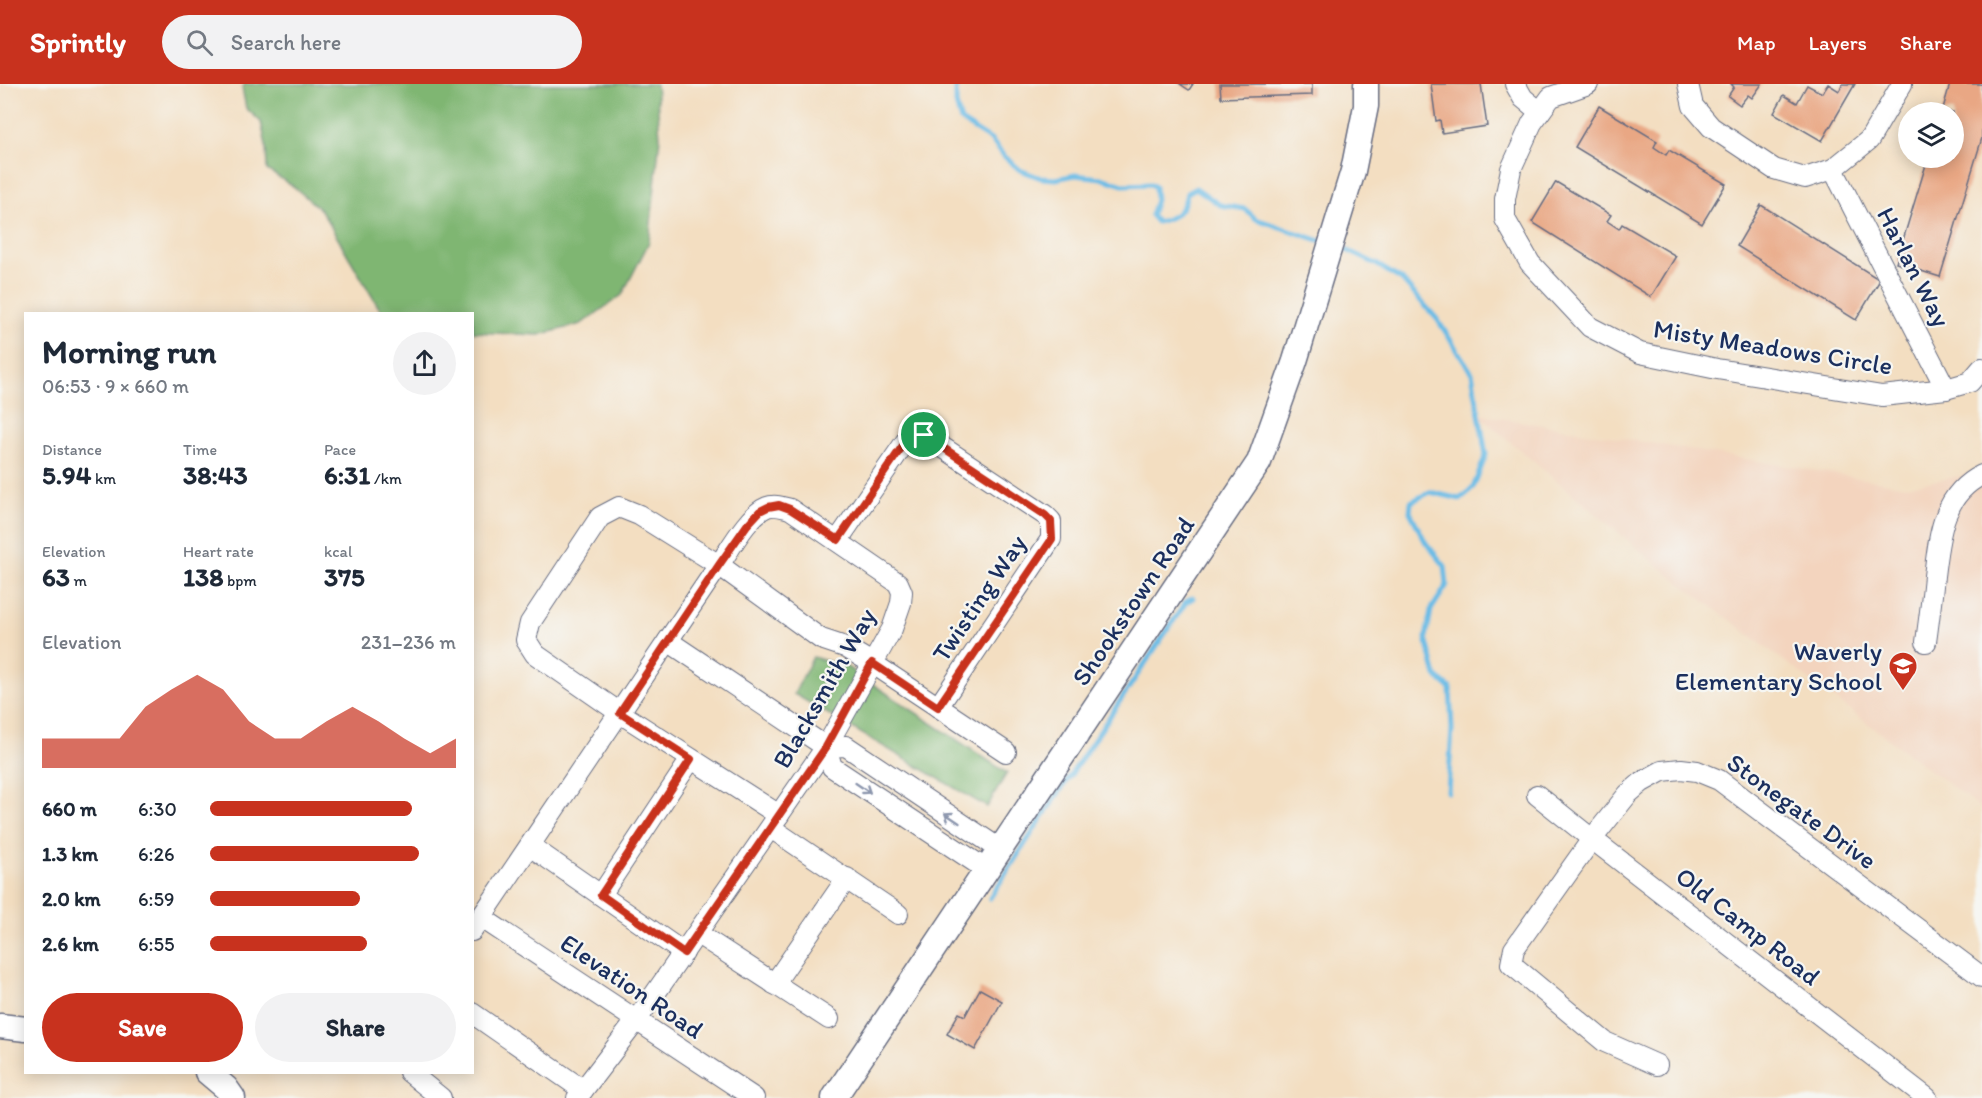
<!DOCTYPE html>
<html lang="en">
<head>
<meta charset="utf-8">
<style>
  body { margin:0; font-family:Itim,sans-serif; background:#f2f2f3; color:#1f2937; height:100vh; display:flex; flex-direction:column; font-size:22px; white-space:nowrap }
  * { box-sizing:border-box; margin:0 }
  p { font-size:20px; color:#747a83 }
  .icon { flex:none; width:33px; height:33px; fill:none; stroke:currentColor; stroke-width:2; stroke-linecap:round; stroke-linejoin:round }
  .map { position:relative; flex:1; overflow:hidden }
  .panel { position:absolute; left:24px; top:228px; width:450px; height:762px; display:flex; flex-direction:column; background:#fff; border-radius:0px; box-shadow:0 3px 15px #0003 }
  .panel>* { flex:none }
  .buttons { position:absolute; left:1898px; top:18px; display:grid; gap:12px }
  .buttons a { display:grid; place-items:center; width:66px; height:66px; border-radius:50%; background:#fff; box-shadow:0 3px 15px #0003; font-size:30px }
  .pin { position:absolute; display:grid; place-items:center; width:51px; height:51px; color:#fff; margin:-26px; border:3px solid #fff; border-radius:50%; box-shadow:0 2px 6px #0007 }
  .round { display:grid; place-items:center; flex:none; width:63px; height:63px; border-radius:32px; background:#f2f2f3 }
  .head { display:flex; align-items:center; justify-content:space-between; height:102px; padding:0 18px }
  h1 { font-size:33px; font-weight:700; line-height:45px }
  .stats { display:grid; grid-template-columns:repeat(3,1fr); gap:9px; height:102px; padding:6px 18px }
  .stats div { display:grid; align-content:center }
  .stats b { font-size:26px; font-weight:700 }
  .stats small { font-size:16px; font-weight:400 }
  .stats p { font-size:16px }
  .chart { height:168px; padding:12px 18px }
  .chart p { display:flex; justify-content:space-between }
  .chart svg { width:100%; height:108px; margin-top:6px; fill:#c8321e; opacity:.7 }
  .cta { display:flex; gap:12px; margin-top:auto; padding:12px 18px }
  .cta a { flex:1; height:69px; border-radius:36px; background:#c8321e; color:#fff; font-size:24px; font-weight:700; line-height:69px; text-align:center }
  .cta a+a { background:#f2f2f3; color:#1f2937 }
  ul { padding:0 18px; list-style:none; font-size:20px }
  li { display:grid; grid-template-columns:96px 72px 1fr; align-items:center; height:45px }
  li i { height:15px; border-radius:8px; background:#c8321e }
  header { display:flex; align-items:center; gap:36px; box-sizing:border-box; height:84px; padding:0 30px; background:#c8321e; color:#fff }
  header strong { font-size:28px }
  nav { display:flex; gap:33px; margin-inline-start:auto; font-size:21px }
  .search { width:420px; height:54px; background:#f2f2f3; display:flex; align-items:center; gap:15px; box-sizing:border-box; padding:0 21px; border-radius:33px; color:#747a83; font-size:22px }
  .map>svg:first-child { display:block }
  .built { fill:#f3d4be }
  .forest { fill:#7fb672; stroke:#4d7268; stroke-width:1.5 }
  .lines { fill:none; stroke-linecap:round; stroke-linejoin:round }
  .stream { stroke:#6bbce6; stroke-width:5 }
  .building { fill:#e9a784 }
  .minor-casing { stroke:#676c81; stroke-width:22 }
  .tertiary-casing { stroke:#676c81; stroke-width:27 }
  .minor { stroke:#fff; stroke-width:20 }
  .tertiary { stroke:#fff; stroke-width:24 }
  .oneway { stroke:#8d97ae }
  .route-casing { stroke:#fff; stroke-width:12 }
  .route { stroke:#c8321e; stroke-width:8 }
  .labels { text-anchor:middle; stroke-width:4.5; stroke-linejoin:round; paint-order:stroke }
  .street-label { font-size:26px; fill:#1b2f5e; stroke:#f6f6f2 }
  .poi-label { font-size:26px; fill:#1b2f5e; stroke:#f6f6f2; text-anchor:end }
</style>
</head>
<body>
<header>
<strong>Sprintly</strong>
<div class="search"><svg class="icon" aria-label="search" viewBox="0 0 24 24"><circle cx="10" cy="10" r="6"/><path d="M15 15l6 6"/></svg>Search here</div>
<nav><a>Map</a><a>Layers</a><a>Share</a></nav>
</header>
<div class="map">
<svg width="1982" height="1014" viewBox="0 0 1982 1014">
  <rect width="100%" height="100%" fill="#f6f6f2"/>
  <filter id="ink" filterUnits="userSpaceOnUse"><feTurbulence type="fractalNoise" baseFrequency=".0167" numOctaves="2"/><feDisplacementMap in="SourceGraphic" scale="12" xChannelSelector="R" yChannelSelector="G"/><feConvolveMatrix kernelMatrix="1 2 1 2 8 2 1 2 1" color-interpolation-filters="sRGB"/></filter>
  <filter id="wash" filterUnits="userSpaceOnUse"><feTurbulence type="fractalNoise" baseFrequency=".008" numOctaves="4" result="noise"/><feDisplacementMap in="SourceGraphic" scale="24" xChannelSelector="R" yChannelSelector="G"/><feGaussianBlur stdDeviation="1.35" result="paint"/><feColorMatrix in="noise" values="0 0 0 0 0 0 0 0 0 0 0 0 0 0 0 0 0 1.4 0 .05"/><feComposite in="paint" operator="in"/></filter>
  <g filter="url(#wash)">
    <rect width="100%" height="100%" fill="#f3dec1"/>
    <polygon class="built" points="1477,330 1906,402 1966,391 1982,385 1982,725 1668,490"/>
    <g class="forest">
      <polygon points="245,0 656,0 660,53 649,158 622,211 581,240 539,251 473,248 472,230 382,229 321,126 293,102 267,86 266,61 261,38 246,24 242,4"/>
      <polygon points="813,573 847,583 1007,689 987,723 794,610"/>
    </g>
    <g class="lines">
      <g class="stream">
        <path d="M 956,0 L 956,20 L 961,37 L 991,56 L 1004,72 L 1020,86 L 1041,94 L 1056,95 L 1075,91 L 1101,94 L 1123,101 L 1151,100 L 1155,103 L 1156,116 L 1151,131 L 1157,138 C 1175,134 1184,127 1187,109 L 1196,104 L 1220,121 L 1245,125 L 1256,135 L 1324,158"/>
        <polyline points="1336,161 1376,180 1402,196 1437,235 1472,289 1486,371 1473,404 1460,415 1430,408 1411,418 1410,428 1426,459 1445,482 1447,501 1431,526 1426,554 1436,592 1450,604 1452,645 1448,708"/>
        <polyline points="990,814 1034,746 1186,518 1193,514"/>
      </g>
    </g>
    <g id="blocks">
      <g class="building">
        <polygon points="1180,0 1193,0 1189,6"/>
        <polygon points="1220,0 1312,0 1312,11 1221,14"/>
        <polygon points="1431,0 1481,0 1487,42 1442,49 1440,36 1436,37"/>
        <polygon points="1731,0 1762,0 1752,14 1748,11 1740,21 1728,12 1734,3"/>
        <polygon points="1828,0 1839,7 1843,0 1855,0 1822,57 1774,29 1784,11 1797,19 1807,1 1822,9"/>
        <polygon points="1950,0 1982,0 1982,54 1940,193 1896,179 1928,74 1953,74 1953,28 1942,28"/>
        <polygon points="1599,22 1657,57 1654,63 1666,71 1669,66 1726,100 1702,140 1575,63"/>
        <polygon points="1556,98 1611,131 1607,137 1619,145 1622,140 1676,172 1651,213 1532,138"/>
        <polygon points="1761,121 1880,196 1856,236 1737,162"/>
        <polygon points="980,905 1002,917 975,966 947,950 959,929 965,932"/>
      </g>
    </g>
  </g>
  <g filter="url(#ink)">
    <use href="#blocks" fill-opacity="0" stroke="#676c81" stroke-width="1.5"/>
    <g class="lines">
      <g class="minor-casing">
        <g id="minor">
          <polyline points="1515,0 1523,14 1540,28"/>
          <polyline points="1588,0 1551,13 1532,39 1511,85 1505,115 1505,135 1530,179 1590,243 1640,269 1717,285 1882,312 1946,305 1970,298 1982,284"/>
          <polyline points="1688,0 1693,22 1711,43 1774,85 1805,94 1833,85 1869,56 1902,0"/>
          <polyline points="1833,85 1946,305"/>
          <polyline points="838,456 906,357 913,353 924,351 1045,431 1051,437 1051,455 938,623"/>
          <polyline points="668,557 826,663 846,662 1001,766"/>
          <path d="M 1926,558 C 1929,536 1932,514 1934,492 C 1939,453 1942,410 1982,391"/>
          <polyline points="826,663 832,683 987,786"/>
          <polyline points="1537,711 1592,755 1927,1014"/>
          <polyline points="779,731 620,629 535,570 526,556 530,539 600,433 619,423 639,431 719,481 821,555 845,563 872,579 1006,668"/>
          <polyline points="771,744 898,830"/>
          <polyline points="530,762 684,869"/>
          <polyline points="601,811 691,675"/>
          <polyline points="482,834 754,1014"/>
          <path d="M 472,847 L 719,481 C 730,465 749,430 767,423 C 775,420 782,423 790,425 L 898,499 L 902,508 L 901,519 L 892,545 L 826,663 L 636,937 L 577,1014"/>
          <polyline points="698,850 829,935"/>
          <polyline points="774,900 847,794"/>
          <polyline points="472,929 583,1006"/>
          <polyline points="1657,981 1605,958 1511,880 1514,865 1592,755 1628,710 1642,698 1662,687 1681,685 1697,687 1719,696 1982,893"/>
          <polyline points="409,988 441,1014"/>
        </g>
      </g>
      <g class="tertiary-casing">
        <g id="tertiary">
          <polyline points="0,942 26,945"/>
          <polyline points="207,988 226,1004 233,1014"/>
          <polyline points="834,1014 1259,378 1295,277 1353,87 1366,22 1366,0"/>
        </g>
      </g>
      <use href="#minor" class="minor"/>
      <use href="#tertiary" class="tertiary"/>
    </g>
    <defs><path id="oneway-shaft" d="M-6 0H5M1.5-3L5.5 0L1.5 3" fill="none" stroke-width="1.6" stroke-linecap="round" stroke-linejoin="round" transform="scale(1.5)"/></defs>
    <g class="oneway">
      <use href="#oneway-shaft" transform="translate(863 704) rotate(34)"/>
      <use href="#oneway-shaft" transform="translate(952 734) rotate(-146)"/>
    </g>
  </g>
  <g class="lines" filter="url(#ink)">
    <g class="route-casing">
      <polygon id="route" points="924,351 1045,431 1051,437 1052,455 938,623 872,579 826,663 684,869 601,811 691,675 620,629 719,481 747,441 760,427 768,423 779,421 790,425 838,456 906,357 913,353"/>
    </g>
    <use href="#route" class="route"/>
  </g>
  <defs>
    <g id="school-pin" transform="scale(1.5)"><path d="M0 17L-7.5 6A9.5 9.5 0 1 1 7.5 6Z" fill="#c8321e" stroke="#f6f6f2"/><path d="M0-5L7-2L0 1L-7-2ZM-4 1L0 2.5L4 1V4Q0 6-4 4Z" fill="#fff"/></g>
  </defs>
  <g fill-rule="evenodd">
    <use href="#school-pin" x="1903" y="582"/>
  </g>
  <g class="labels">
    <g class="street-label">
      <text transform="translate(1914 183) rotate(63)" y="9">Harlan Way</text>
      <text transform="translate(1773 263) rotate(9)" y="9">Misty Meadows Circle</text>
      <text transform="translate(979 514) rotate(-56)" y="9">Twisting Way</text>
      <text transform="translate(1133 517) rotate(-56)" y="9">Shookstown Road</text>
      <text transform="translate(824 604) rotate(-60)" y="9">Blacksmith Way</text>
      <text transform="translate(1802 727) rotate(36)" y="9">Stonegate Drive</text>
      <text transform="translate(1748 842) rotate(38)" y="9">Old Camp Road</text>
      <text transform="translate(632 902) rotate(34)" y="9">Elevation Road</text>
    </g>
    <g class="poi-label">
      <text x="1882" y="576">Waverly<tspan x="1882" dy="30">Elementary School</tspan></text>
    </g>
  </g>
</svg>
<div class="buttons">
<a><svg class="icon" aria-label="layers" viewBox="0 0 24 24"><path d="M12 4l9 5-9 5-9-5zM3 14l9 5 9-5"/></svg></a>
</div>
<div class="pin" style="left:924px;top:351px;background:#1e9e55"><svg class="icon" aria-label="arrive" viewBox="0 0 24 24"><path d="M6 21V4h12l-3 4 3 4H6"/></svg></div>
<section class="panel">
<div class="head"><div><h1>Morning run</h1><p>06:53 · 9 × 660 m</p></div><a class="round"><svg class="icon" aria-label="share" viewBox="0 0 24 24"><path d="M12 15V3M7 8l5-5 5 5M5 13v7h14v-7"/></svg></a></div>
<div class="stats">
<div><p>Distance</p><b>5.94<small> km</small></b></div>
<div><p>Time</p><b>38:43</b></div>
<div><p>Pace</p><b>6:31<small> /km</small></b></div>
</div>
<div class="stats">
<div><p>Elevation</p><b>63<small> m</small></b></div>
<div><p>Heart rate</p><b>138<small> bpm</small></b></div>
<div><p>kcal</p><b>375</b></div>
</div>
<div class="chart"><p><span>Elevation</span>231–236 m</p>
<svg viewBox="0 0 160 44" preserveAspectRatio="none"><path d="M0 44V32L10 32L20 32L30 32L40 19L50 12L60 6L70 12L80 25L90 32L100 32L110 25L120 19L130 25L140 32L150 38L160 32V44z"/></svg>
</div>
<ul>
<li><b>660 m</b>6:30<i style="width:82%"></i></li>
<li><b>1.3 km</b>6:26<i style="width:85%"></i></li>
<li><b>2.0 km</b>6:59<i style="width:61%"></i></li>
<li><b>2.6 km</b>6:55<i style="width:64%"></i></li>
</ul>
<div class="cta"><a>Save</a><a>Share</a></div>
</section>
</div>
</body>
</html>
